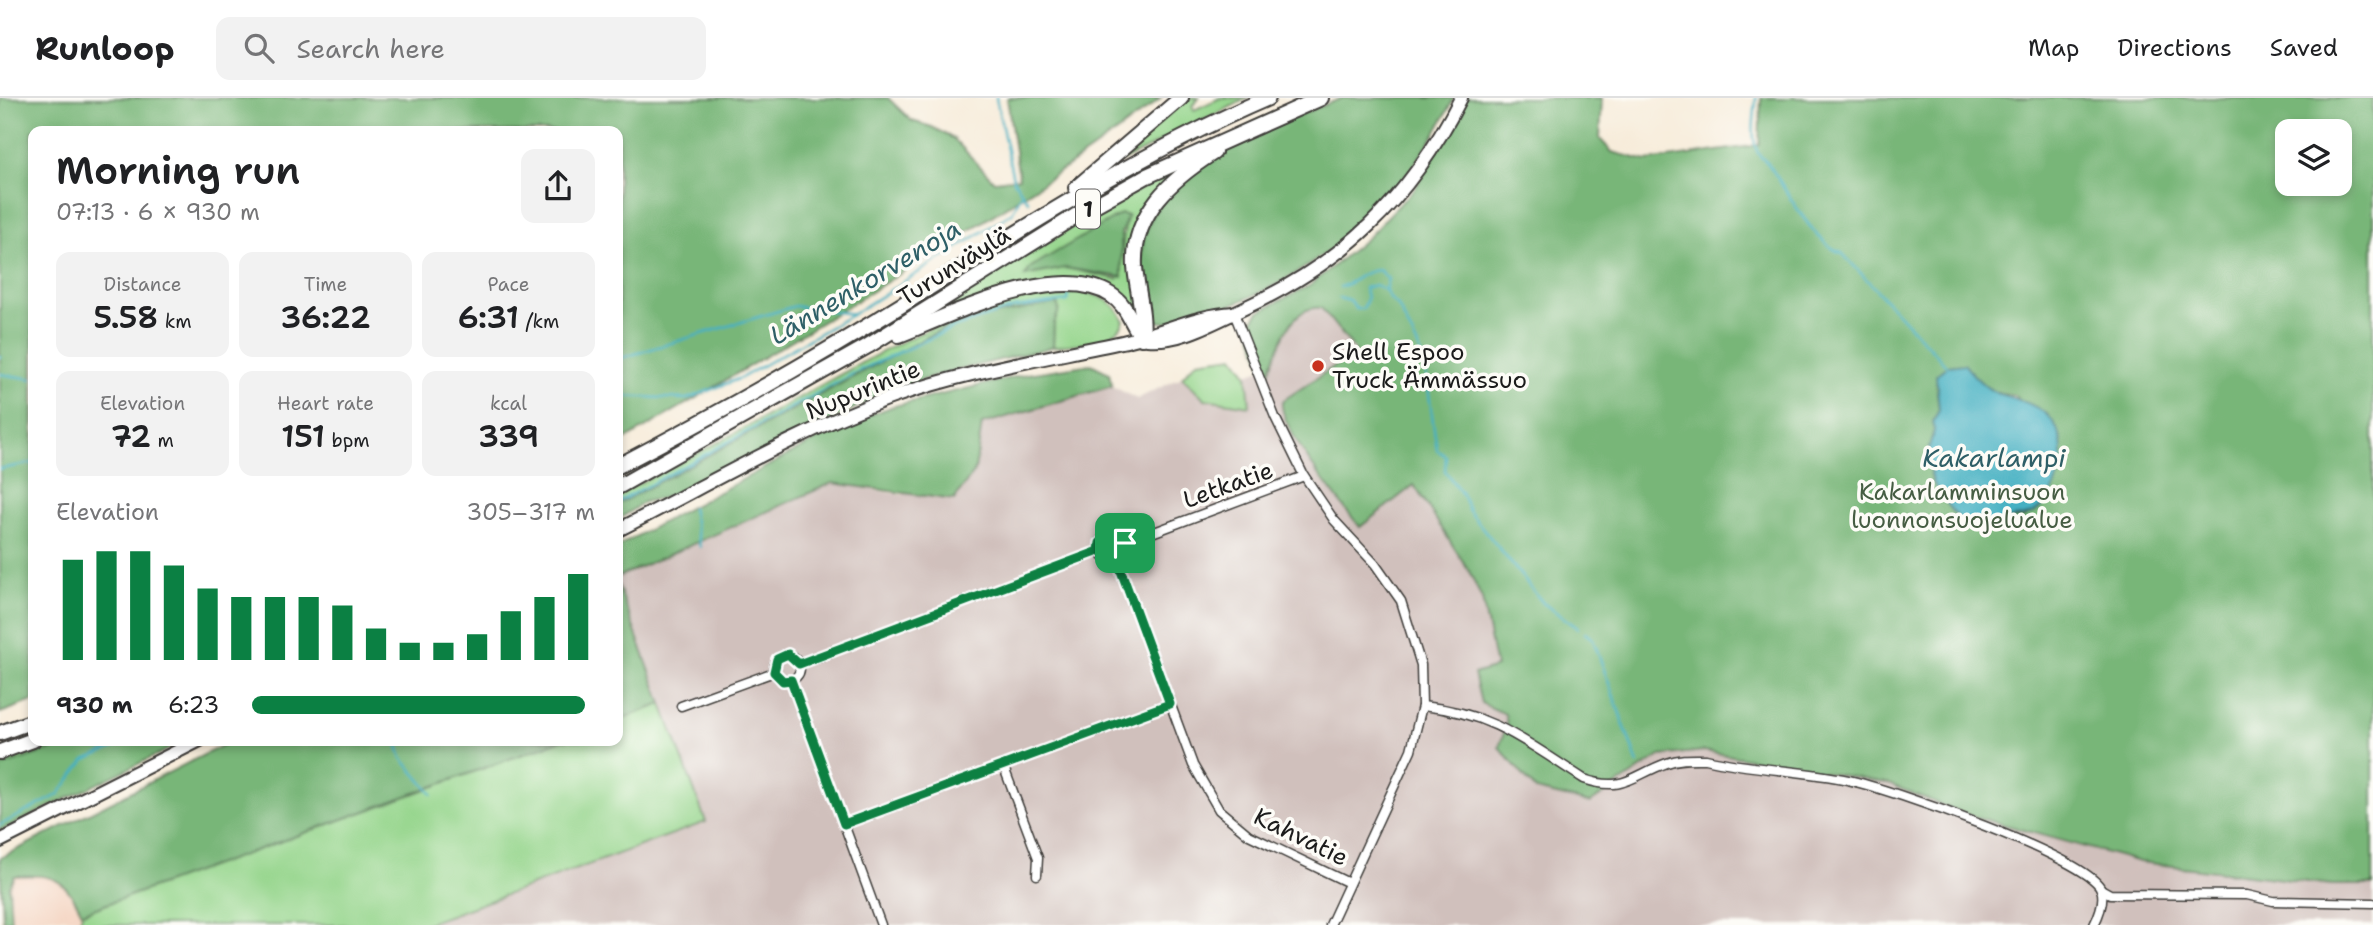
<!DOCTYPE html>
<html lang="en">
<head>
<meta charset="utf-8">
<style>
  body { margin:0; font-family:"Shantell Sans",sans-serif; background:#f2f2f2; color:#202124; height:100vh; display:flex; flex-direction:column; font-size:26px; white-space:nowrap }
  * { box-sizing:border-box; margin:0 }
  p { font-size:23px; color:#757577 }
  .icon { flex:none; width:38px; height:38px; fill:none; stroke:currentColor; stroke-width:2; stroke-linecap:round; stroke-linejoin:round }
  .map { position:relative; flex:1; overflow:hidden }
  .drawer { position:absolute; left:28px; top:28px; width:595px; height:620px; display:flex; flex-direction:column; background:#fff; border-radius:14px; box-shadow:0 4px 10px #0003 }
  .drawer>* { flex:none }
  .buttons { position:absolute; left:2275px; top:21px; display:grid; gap:14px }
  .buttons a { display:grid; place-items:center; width:77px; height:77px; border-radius:14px; background:#fff; box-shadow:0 4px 10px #0003; font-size:35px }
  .pin { position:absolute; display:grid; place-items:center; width:60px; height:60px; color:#fff; margin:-30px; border-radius:14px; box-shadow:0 4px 10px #0006 }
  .round { display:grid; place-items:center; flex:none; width:74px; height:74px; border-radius:14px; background:#f2f2f2 }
  .headline { display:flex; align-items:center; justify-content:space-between; height:119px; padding:0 28px }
  h1 { font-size:38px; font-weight:600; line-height:52px }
  .metrics { display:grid; grid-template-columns:repeat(3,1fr); gap:10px; height:119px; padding:7px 28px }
  .metrics div { display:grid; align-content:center; border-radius:14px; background:#f2f2f2; text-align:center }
  .metrics b { font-size:30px; font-weight:600 }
  .metrics small { font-size:19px; font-weight:400 }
  .metrics p { font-size:19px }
  .chart { height:196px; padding:14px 28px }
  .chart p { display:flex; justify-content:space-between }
  .chart svg { width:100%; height:126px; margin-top:7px; stroke:#0b8043; stroke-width:6 }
  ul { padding:0 28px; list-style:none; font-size:23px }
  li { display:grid; grid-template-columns:112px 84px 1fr; align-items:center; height:52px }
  li i { height:18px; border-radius:9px; background:#0b8043 }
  header { display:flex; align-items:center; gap:42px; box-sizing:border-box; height:98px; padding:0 35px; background:#fff; border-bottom:2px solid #e0e0e0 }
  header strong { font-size:33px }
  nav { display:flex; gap:38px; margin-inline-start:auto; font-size:24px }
  .search { width:490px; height:63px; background:#f2f2f2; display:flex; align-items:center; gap:18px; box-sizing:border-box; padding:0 24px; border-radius:14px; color:#757577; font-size:26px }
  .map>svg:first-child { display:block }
  .built { fill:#f4d3c0 }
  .industrial { fill:#d0c0bc }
  .green { fill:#95d58c; stroke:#587854; stroke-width:2; fill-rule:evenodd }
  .forest { fill:#78b678; stroke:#4a694a; stroke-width:2; fill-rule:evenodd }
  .water { fill:#44b0c2; stroke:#30666f; stroke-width:2 }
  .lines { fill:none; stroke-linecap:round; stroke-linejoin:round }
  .stream { stroke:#44b0c2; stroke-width:2.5 }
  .minor-casing { stroke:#3d3b38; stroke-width:11 }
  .secondary-casing { stroke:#3d3b38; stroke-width:16 }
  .motorway-casing { stroke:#3d3b38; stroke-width:18 }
  .minor { stroke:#fff; stroke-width:8 }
  .secondary { stroke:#fff; stroke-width:12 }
  .motorway { stroke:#fff; stroke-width:14 }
  .route-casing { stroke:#fff; stroke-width:14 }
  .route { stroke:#0b8043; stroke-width:9 }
  .poi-dot { fill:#c8321e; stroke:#fdfcf7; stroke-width:2.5 }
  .labels { text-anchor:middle; stroke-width:7; stroke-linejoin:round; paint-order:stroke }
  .shield { fill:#fdfcf7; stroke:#605f5e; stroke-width:2 }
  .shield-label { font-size:23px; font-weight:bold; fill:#1c1c1c }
  .street-label { font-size:24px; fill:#1c1c1c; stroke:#fdfcf7 }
  .poi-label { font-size:24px; fill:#1c1c1c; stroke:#fdfcf7; text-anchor:start }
  .park-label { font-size:24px; fill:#465d43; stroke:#fdfcf7 }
  .water-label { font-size:26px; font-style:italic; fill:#2e5f67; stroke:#fdfcf7 }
</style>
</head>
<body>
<header>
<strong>Runloop</strong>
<div class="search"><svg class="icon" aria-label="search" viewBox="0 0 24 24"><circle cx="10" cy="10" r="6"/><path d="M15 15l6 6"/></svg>Search here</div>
<nav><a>Map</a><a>Directions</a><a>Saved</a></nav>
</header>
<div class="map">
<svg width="2373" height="827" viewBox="0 0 2373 827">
  <rect width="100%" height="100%" fill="#fdfcf7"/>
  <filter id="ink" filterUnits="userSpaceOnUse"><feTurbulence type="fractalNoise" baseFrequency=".0143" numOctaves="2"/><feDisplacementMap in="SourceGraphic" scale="14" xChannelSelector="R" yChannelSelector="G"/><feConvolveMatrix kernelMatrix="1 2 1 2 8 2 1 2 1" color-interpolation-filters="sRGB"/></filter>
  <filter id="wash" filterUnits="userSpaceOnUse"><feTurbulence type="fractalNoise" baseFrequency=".00686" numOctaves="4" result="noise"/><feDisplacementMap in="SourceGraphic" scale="28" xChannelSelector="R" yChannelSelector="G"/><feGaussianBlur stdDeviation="1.57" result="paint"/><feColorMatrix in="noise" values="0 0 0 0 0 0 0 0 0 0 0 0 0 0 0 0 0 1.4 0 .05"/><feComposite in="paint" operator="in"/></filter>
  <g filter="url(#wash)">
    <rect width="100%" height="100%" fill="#f7ecda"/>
    <polygon class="built" points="39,777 57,781 73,795 82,815 79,821 54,819 11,823 10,782 14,778"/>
    <polygon class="industrial" points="1313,209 1321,210 1356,254 1283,303 1281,309 1296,340 1322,383 1360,429 1414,387 1469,473 1482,501 1507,627 1590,705 1660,658 1704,653 1886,685 1965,716 2332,787 2373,787 2373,827 423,827 705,724 618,487 618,479 832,385 902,397 975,372 981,326 1112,288 1137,301 1182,279 1205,301 1249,308 1247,276 1261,271 1269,275 1276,252 1296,219"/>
    <g class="green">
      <polygon points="1186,0 1199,0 1192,8 1194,12 1220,0 1248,0 1108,70"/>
      <path d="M 1177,71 L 1140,223 L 1130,209 L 1072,183 L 930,218 L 1086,120 ZM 1121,116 L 1128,118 C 1119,140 1126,161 1118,181 L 1065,170 L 1026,177 Z"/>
      <path d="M 1065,191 C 1090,195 1113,197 1124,223 C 1115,246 1075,245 1053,249 L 1054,226 L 1059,212 L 953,225 L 618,406 L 618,396 C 673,368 728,340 782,309 C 872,259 961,204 1065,191 Z"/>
      <polygon points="1234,258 1247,276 1250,308 1205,301 1182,279 1197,263"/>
      <polygon points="662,606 706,724 423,827 79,827 82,815 562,642 618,642 618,622"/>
      <polygon points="56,642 79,642 0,669 0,661"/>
    </g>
    <g class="forest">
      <path d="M 0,0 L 888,0 L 912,23 L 932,29 L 954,41 L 994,83 L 1019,80 L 1007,0 L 1161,0 C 1089,58 1010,106 932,156 C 828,221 724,284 618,346 L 618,33 L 33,33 L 33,603 L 0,615 Z"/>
      <path d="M 1343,0 L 1454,0 C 1406,101 1317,180 1211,214 C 1192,219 1173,230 1154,222 C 1146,210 1145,196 1143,181 C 1124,78 1266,29 1343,0 Z"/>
      <path d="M 1466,0 L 1602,0 L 1600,41 L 1612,54 L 1647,63 L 1759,47 L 1761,0 L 2373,0 L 2373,787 L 2332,787 L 2140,764 L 1965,716 L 1886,685 L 1704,653 L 1660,658 L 1590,705 L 1536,692 L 1499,649 L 1507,627 L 1505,616 L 1481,605 L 1474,576 L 1496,569 L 1482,501 L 1469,473 L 1414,387 L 1360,429 C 1342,407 1278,330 1282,303 L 1356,254 L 1321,210 C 1289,207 1278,252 1269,275 L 1265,275 L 1249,228 L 1259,213 L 1309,188 L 1368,139 L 1416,89 ZM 2287,33 L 2340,33 L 2340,86 L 2287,86 ZM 1936,285 L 2014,297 L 2027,308 L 2046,315 L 2055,327 L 2061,345 L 2024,420 L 2005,422 L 1993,429 L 1932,383 L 1929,349 L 1935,330 L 1933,324 L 1939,312 Z"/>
      <polygon points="1121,116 1128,118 1121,135 1122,179 1065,170 1025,178 1031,169"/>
      <polygon points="1057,205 1059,212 1054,226 1053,249 934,278 886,295 677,397 644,404 618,422 618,406 953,225"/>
      <polygon points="1091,266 1109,275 1112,288 982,326 975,372 954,402 832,385 618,479 618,448 850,324 894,308 1027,276"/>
      <polygon points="618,487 662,606 618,622"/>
      <polygon points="79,642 188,642 0,733 0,669"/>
      <path d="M 233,642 L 562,642 L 82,815 C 65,779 52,776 14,778 L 9,788 L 11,823 L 3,823 L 0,760 Z"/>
    </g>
    <path class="water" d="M 1964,266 C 1973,277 1986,292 2000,296 C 2017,301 2044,308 2054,325 C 2070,351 2060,388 2041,409 C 2031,420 2019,418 2007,421 C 1997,424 1989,434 1977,432 C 1960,428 1943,400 1934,386 C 1930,379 1929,358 1929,350 C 1930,340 1937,334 1933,324 L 1939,312 L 1936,277 L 1947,268 Z"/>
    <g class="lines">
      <g class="stream">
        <path d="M 1756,0 C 1755,16 1750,40 1758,55 C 1760,60 1766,62 1769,67 C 1786,91 1814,146 1842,155 L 1947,268"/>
        <polyline points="1022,95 1028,103"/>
        <path d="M 1340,189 C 1355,185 1363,172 1379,172 L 1388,181 L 1385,192 L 1391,202 L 1398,208 L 1424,261 L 1437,352 L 1446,358 L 1445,373 L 1462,396 L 1469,413 L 1543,505 L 1578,530"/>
        <polyline points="1339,200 1350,203 1356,211 1363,211 1367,201 1365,190 1375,187 1385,192"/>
        <polyline points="0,258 0,259"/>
        <polyline points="618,261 795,208 853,216"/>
        <polyline points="0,276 33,281"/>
        <polyline points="618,298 687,301 741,280 853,216 1012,115 1022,95 1013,81 996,0"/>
        <polyline points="0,371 33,365"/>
        <polyline points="618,404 858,273 955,229 1014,210 1068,203 1068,193"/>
        <polyline points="692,410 700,449"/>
        <polyline points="1585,535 1593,541 1638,666"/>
        <polyline points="396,642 402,660 432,696"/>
        <polyline points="0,727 58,697 85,662 131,642"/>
      </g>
    </g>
  </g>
  <g filter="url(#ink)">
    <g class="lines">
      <g class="minor-casing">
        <g id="minor">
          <polyline points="1234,215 1275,319 1303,376 1334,422 1375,466 1401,503 1421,567 1422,608 1411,652 1330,827"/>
          <circle cx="1112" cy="449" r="13"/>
          <polyline points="1125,445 1304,378"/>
          <polyline points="1117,462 1193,667 1219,712 1249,737 1349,785"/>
          <circle cx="787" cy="570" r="13"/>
          <polyline points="799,566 1099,453"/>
          <polyline points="791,582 881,827"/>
          <polyline points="681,608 774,574"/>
          <path d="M 1422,608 C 1493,615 1526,644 1584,681 C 1624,695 1633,677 1667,665 C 1680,660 1693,661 1706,661 C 1752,672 1801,672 1848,682 C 1887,690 2089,760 2101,791 C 2105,802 2099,817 2094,827"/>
          <polyline points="1003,667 1038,760 1037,777"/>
          <polyline points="844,726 1170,606"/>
          <polyline points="2101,791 2110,796 2247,797 2273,803 2373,805"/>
        </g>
      </g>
      <g class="secondary-casing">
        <g id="secondary">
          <path d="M 1147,241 C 1179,244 1210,226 1238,213 C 1342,166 1409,103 1461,0"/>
          <path d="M 618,432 C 707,387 796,334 890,300 C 966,273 1043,261 1122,244 C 1160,236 1195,217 1234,215"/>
          <polyline points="0,743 200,642"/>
        </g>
      </g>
      <g class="motorway-casing">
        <g id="motorway">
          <polyline points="1076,90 1181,0"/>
          <path d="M 899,237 C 951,217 1058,163 1111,197 C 1127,207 1131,225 1142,240"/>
          <path d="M 1142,240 C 1145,216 1137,193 1135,169 C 1132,115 1172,81 1214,54"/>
          <path d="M 618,368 C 718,316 817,260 913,200 C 1028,127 1142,54 1268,0"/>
          <polyline points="618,389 868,248 1077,117 1147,78 1321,0"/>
          <polyline points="0,635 33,623"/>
          <polyline points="0,654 33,642"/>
        </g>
      </g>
      <use href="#minor" class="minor"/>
      <use href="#secondary" class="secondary"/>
      <use href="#motorway" class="motorway"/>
    </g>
  </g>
  <g class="lines" filter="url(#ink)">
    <g class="route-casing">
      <polygon id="route" points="1109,436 1118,437 1124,443 1124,456 1117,462 1170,606 844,726 791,582 783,583 774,574 777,561 788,556 799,566 1099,453 1100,445"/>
    </g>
    <use href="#route" class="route"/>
  </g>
  <circle class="poi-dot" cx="1318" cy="268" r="7"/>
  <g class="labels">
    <rect class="shield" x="1076" y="91.5" width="24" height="39" rx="5"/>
    <g class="shield-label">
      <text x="1088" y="119">1</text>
    </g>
    <g class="street-label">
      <text transform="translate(954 168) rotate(-32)" y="8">Turunväylä</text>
      <text transform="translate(863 292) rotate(-22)" y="8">Nupurintie</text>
      <text transform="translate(1228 387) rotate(-20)" y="8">Letkatie</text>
      <text transform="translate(1301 739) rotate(26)" y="8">Kahvatie</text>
    </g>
    <g class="poi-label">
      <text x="1332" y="262">Shell Espoo<tspan x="1332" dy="28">Truck Ämmässuo</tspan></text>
    </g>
    <g class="park-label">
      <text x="1962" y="402">Kakarlamminsuon<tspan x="1962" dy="28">luonnonsuojelualue</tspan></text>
    </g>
    <g class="water-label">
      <text transform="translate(865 184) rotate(-31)" y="9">Lännenkorvenoja</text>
      <text x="1994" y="369">Kakarlampi</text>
    </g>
  </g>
</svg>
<div class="buttons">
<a><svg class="icon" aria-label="layers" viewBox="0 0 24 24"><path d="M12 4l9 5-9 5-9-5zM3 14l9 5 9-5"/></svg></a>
</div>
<div class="pin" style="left:1125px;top:445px;background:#1e9e55"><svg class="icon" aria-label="arrive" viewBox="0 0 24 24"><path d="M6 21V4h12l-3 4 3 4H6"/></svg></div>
<section class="drawer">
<div class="headline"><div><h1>Morning run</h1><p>07:13 · 6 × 930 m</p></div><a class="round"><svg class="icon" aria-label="share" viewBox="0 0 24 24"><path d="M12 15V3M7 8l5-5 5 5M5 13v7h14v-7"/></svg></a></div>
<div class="metrics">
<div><p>Distance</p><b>5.58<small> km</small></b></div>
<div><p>Time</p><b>36:22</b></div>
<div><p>Pace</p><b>6:31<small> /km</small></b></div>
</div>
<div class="metrics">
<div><p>Elevation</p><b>72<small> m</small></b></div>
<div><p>Heart rate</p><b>151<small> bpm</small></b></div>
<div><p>kcal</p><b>339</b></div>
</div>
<div class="chart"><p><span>Elevation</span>305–317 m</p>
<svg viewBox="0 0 160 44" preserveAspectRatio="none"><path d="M5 44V9M15 44V6M25 44V6M35 44V11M45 44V19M55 44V22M65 44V22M75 44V22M85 44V25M95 44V33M105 44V38M115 44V38M125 44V35M135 44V27M145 44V22M155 44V14"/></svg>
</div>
<ul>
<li><b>930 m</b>6:23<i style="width:97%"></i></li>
</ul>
</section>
</div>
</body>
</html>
